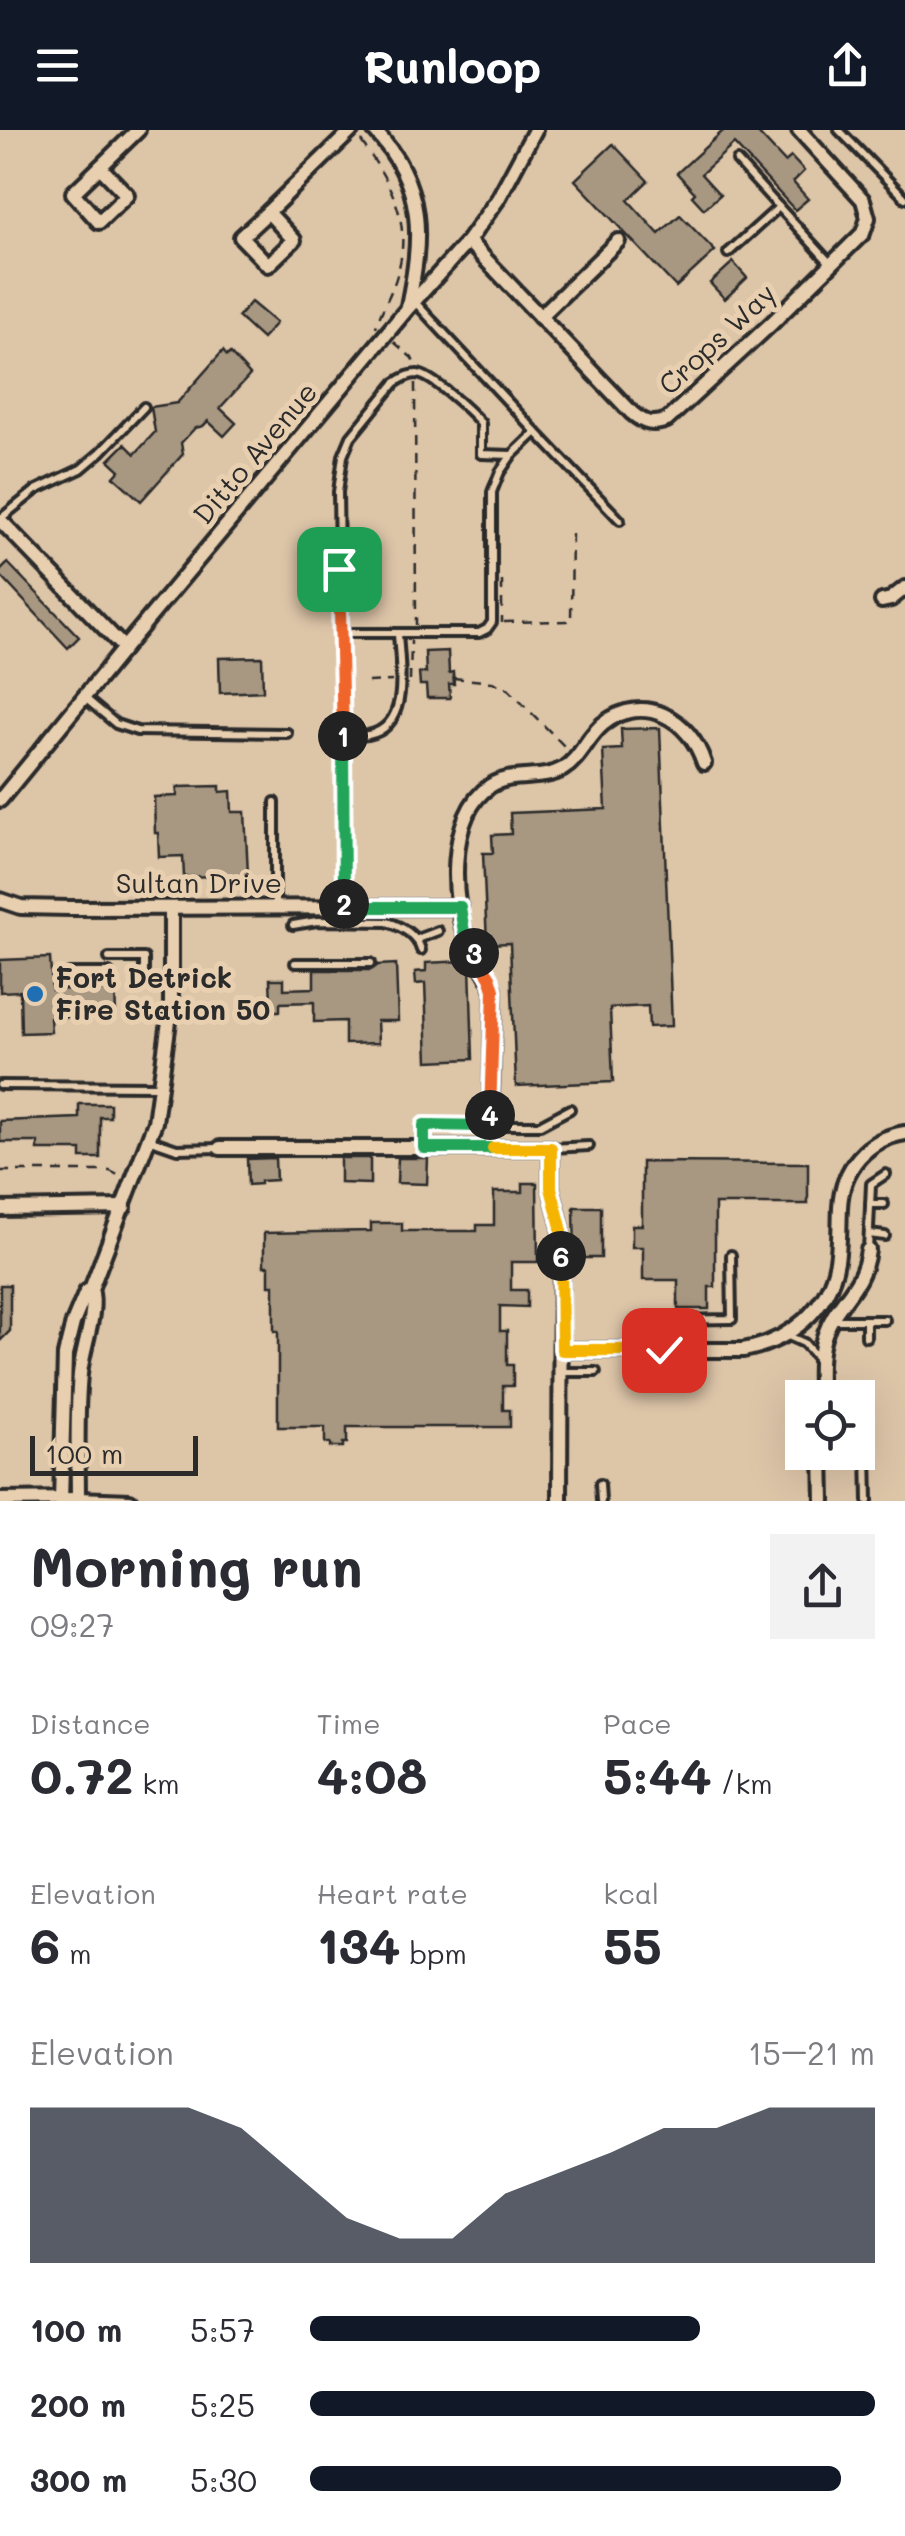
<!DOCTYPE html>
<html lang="en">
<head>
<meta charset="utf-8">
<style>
  body { margin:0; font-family:Mali,sans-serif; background:#f2f2f3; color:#2b2b33; height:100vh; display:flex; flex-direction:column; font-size:38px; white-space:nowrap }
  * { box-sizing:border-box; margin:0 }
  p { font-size:32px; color:#7c7c81 }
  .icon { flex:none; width:55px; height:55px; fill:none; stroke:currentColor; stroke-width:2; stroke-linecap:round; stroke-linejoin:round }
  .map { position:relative; height:1371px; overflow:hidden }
  .panel { display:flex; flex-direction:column; background:#fff; flex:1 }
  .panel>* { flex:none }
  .fabs { position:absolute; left:785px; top:1250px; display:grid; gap:20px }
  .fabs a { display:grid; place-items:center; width:90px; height:90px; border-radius:0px; background:#fff; box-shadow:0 10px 40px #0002; font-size:50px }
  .scale { position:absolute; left:30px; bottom:25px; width:168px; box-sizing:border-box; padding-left:10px; border:5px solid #2b2b2b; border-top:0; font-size:28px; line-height:35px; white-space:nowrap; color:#2b2b2b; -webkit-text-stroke:8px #e8cfb0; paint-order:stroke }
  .pin { position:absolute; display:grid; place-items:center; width:85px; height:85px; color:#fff; margin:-42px; border-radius:20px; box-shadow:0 5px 15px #0006 }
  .km { position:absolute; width:50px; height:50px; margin:-25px; border-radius:50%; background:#222; color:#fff; font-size:28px; line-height:50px; text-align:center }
  .round { display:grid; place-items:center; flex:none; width:105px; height:105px; border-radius:0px; background:#f2f2f3 }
  .headline { display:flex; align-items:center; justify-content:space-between; height:170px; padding:0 30px }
  h1 { font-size:55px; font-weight:700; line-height:75px }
  .figures { display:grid; grid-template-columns:repeat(3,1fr); gap:15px; height:170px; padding:10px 30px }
  .figures div { display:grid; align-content:center }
  .figures b { font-size:50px; font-weight:700 }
  .figures small { font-size:28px; font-weight:400 }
  .figures p { font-size:28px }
  .chart { height:280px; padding:20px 30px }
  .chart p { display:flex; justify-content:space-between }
  .chart svg { width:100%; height:180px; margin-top:10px; fill:#111827; opacity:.7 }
  ul { padding:0 30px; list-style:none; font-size:32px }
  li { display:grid; grid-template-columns:160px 120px 1fr; align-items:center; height:75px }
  li i { height:25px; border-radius:12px; background:#111827 }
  header { display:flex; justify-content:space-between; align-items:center; height:130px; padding:0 30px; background:#111827; color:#fff; font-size:45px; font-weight:700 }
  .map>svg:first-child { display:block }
  .building { fill:#a89882; stroke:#2b2b2b; stroke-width:2.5 }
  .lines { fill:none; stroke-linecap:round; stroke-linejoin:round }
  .service-casing { stroke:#2b2b2b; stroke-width:14 }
  .minor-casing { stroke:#2b2b2b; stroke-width:20 }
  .path { stroke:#2b2b2b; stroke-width:2.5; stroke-dasharray:10 8; stroke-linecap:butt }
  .service { stroke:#e8cfb0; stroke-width:6 }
  .minor { stroke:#e8cfb0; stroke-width:12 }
  .split-1-casing { stroke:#fff; stroke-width:20 }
  .split-2-casing { stroke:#fff; stroke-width:20 }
  .split-3-casing { stroke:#fff; stroke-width:20 }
  .split-4-casing { stroke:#fff; stroke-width:20 }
  .split-5-casing { stroke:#fff; stroke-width:20 }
  .split-6-casing { stroke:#fff; stroke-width:20 }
  .split-7-casing { stroke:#fff; stroke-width:20 }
  .split-1 { stroke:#f0652b; stroke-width:12 }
  .split-2 { stroke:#22a559; stroke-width:12 }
  .split-3 { stroke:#22a559; stroke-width:12 }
  .split-4 { stroke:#f0652b; stroke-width:12 }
  .split-5 { stroke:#22a559; stroke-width:12 }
  .split-6 { stroke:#f5b400; stroke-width:12 }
  .split-7 { stroke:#f5b400; stroke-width:12 }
  .poi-dot { fill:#1f6fb2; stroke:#e8cfb0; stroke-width:4 }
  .labels { text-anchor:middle; stroke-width:10; stroke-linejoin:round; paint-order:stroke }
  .street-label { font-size:28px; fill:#2b2b2b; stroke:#e8cfb0 }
  .poi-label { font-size:28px; font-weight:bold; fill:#2b2b2b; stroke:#e8cfb0; text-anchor:start }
</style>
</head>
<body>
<header><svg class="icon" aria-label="menu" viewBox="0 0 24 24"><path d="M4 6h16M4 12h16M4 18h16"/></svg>Runloop<svg class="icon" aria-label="share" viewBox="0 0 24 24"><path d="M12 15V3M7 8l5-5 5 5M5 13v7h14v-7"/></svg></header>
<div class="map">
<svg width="905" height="1371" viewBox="0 0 905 1371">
  <rect width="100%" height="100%" fill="#ddc5a8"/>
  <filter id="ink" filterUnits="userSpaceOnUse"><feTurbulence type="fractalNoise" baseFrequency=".01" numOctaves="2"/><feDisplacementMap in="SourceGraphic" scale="20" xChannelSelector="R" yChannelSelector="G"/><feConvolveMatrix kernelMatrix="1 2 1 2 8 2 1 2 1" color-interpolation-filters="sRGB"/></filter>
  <g filter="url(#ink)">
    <g class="building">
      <polygon points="724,0 755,0 785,32 791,27 804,41 793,52 808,69 795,80 734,14 701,44 720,65 704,79 692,66 695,63 677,43"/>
      <polygon points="613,14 648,51 628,70 659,104 680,85 715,121 676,157 575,50"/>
      <polygon points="733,132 747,148 725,169 710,153"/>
      <polygon points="251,172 276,193 262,209 238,187"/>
      <polygon points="223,221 227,226 230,223 250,245 220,278 236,293 224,306 208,291 203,296 195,298 181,313 183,324 141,371 114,347 120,340 109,330 125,314 135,324 155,302 151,277 177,273"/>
      <polygon points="8,433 79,507 68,518 0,445 0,441"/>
      <polygon points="448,521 449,543 453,542 454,554 449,554 450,568 427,568 426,555 420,555 419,543 426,543 425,522"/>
      <polygon points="262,527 263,561 220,563 219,528"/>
      <polygon points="660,598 672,896 649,897 648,876 610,878 613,952 516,956 510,813 487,814 483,723 493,723 492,705 511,704 510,683 606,679 603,620 622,619 621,599"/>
      <polygon points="220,656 220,662 231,661 232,682 245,682 248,745 184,747 183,726 159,727 158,703 155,703 154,667 177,666 177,657"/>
      <polygon points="50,828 52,860 90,858 90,855 101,854 101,859 115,858 116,885 50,888 51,902 21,903 20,861 0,862 0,830"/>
      <polygon points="466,831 470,836 473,929 428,931 425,853 416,854 415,842 426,841 426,833"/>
      <polygon points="396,834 398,891 377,891 378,913 345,914 345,891 314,892 314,872 280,873 280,881 258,881 258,872 271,872 270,849 284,849 284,859 314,858 314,840 371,840 378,835"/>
      <polygon points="79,974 110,974 110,987 100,987 100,1028 81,1028 81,1020 38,1020 38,1012 0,1012 0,991 79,988"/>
      <polygon points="275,1028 276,1050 260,1051 260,1054 248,1055 247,1029"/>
      <polygon points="340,1028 370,1028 370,1054 340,1053"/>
      <polygon points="398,1028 428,1028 427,1054 397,1053"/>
      <polygon points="642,1032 808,1033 808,1074 715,1074 715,1157 709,1157 709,1179 678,1179 678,1150 643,1150 643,1117 632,1117 632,1095 642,1095"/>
      <polygon points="523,1053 537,1053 538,1132 511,1132 511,1160 527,1160 527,1177 500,1176 500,1201 507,1201 507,1235 513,1235 513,1256 503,1256 503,1280 510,1280 510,1297 347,1297 347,1313 343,1313 343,1317 330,1317 330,1313 325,1313 325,1297 278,1297 278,1201 274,1201 274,1155 269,1155 269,1136 264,1136 264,1103 371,1101 371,1093 402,1093 402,1101 477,1101 477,1095 494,1095 494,1062 523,1062"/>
      <polygon points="574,1077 601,1077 601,1128 575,1128"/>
      <polygon points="0,1155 10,1155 10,1201 0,1211"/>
    </g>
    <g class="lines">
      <g class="service-casing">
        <g id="service">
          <polyline points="839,0 905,68"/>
          <polyline points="737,31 830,133"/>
          <polyline points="728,123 779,77"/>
          <polyline points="536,302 620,390"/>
          <polyline points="0,389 36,360 81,339 101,322 144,277"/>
          <polyline points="340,503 479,503 487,499 492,492 492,362 500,342 511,326"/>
          <polyline points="85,568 116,594 137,601 287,603"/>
          <path d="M 343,605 C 351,605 360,607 368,605 C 411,597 400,536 398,504"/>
          <polyline points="275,672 275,777"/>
          <path d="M 344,776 L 338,362 L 343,326 L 351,307 L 395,253 C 402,248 409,244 417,244 C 432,245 471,282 481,293 L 481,324 L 512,325 L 536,302 L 414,171"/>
          <path d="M 293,795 L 317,791 L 387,792 C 401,796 417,805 421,820"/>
          <polyline points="417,809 438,801"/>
          <polyline points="109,828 144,828 144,855"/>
          <polyline points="295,833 371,833"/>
          <polyline points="70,843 109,843"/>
          <polyline points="0,955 159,956"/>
          <polyline points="151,1010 177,1019 220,1018"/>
          <polyline points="424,1017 424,995 540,995 570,979"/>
          <polyline points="551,1018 589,1016"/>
          <polyline points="870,1074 884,1074"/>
          <polyline points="869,1104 885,1106"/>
          <polyline points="868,1120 871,1054 886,1044"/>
          <polyline points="831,1190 885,1190"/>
          <polyline points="786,1205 804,1213 819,1230"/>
          <polyline points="866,1207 866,1190"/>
          <polyline points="664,1219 663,1190 732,1189 731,1125"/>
          <polyline points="563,1242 596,1242"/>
          <polyline points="867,1322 868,1371"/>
          <polyline points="600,1354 601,1371"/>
        </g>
      </g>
      <g class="minor-casing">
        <g id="minor">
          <path d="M 374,0 C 426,55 422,108 408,176"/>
          <polygon points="100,37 127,65 99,92 73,63"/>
          <polyline points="100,37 138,0"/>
          <polygon points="268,82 294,110 268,135 241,107"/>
          <polyline points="268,82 352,0"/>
          <path d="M 468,111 L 632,283 C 644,293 652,296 667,290 L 772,193 L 863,103 L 868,88 L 863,70 L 799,0"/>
          <polyline points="540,187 618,111"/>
          <polyline points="0,390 124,518"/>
          <polyline points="882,471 891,469 905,458"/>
          <polyline points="0,670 124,518 408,178 468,111 498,69 535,0"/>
          <polyline points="0,770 21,777 70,778 460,777"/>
          <path d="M 490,996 L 494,860 C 488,842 475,830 468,813 C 451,771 447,685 490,656 C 513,641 540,652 563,639 C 581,628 587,607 603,594 C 644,562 690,589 704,633"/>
          <polyline points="220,1018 551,1018 551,1058 561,1097 560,1371"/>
          <polyline points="0,1079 124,1077"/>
          <path d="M 562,1220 L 743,1220 C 790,1211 829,1179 837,1131 C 840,1113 839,1095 840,1077 C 842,1038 867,1009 905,1003"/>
          <path d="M 820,1268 C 820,1247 818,1224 825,1204 C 836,1171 863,1160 868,1120"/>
          <polyline points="822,1322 823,1371"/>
          <polyline points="0,1370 78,1369 130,1371"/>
          <polyline points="61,1371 65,1225 73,1193 86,1162 91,1159 155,992 171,877 171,779"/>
          <path d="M 78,1371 C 78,1329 76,1286 80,1244 C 82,1220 98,1181 91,1159"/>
        </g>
      </g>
      <g class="path">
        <path d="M 361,11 C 391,54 413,91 397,145 C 392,163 381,180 376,197"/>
        <polyline points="394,212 412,228 415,235"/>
        <polyline points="415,253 416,495"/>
        <polyline points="502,451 502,493"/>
        <polyline points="504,492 571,491 572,399"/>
        <polyline points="453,548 492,552 508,559 569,621"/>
        <polyline points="410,551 411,511"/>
        <polyline points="368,552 392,551"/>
        <polyline points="0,1041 110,1041 122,1047"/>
      </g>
      <use href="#service" class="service"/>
      <use href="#minor" class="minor"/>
    </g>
  </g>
  <g class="lines" filter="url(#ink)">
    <g class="split-1-casing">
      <polyline id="split-1" points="339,439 343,606"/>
    </g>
    <g class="split-2-casing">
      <polyline id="split-2" points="343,606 344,774"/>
    </g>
    <g class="split-3-casing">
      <polyline id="split-3" points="344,774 344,777 460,777 464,802 474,823"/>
    </g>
    <g class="split-4-casing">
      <polyline id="split-4" points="474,823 490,847 494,860 490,985"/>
    </g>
    <g class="split-5-casing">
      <polyline id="split-5" points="490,985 490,996 424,995 424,1018 493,1018"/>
    </g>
    <g class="split-6-casing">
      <polyline id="split-6" points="493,1018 551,1018 551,1058 561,1097 561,1126"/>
    </g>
    <g class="split-7-casing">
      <polyline id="split-7" points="561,1126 562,1220 664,1220"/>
    </g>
    <use href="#split-1" class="split-1"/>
    <use href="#split-2" class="split-2"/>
    <use href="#split-3" class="split-3"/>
    <use href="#split-4" class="split-4"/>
    <use href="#split-5" class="split-5"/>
    <use href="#split-6" class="split-6"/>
    <use href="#split-7" class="split-7"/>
  </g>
  <circle class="poi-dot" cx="35" cy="864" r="10"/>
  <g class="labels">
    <g class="street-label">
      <text transform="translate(717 209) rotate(-43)" y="10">Crops Way</text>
      <text transform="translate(255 323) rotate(-50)" y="10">Ditto Avenue</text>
      <text x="199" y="763">Sultan Drive</text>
    </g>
    <g class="poi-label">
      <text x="55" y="858">Fort Detrick<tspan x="55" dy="32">Fire Station 50</tspan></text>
    </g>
  </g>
</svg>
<div class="fabs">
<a><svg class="icon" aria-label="locate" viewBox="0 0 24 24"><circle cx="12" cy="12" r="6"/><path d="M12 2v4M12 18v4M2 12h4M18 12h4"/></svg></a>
</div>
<div class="scale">100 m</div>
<div class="pin" style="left:339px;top:439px;background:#1e9e55"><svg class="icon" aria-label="arrive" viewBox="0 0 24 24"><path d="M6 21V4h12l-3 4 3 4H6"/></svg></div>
<div class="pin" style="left:664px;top:1220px;background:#d93025"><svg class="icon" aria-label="check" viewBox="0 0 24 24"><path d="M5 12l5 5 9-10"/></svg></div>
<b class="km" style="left:343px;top:606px">1</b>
<b class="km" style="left:344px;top:774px">2</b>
<b class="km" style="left:474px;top:823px">3</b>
<b class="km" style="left:490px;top:985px">4</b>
<b class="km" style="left:561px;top:1126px">6</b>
</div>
<section class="panel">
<div class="headline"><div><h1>Morning run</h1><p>09:27</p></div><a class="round"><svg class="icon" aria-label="share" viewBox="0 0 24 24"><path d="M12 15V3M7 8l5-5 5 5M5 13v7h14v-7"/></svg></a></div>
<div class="figures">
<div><p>Distance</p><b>0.72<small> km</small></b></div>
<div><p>Time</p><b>4:08</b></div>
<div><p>Pace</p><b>5:44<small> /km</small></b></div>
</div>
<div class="figures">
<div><p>Elevation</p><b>6<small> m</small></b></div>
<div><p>Heart rate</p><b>134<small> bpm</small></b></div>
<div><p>kcal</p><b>55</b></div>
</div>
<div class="chart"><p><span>Elevation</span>15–21 m</p>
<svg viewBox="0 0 160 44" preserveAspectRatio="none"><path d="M0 44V6L10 6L20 6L30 6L40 11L50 22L60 33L70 38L80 38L90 27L100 22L110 17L120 11L130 11L140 6L150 6L160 6V44z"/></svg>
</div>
<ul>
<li><b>100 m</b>5:57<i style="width:69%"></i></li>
<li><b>200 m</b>5:25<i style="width:100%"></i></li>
<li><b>300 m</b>5:30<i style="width:94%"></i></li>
</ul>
</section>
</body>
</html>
